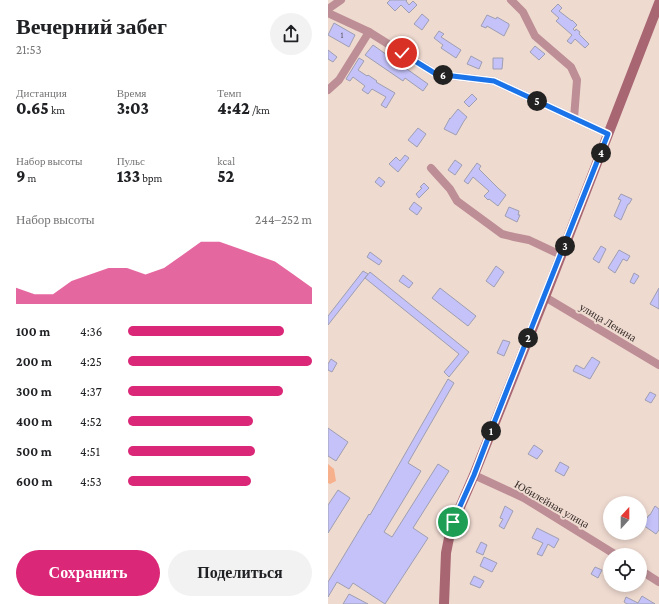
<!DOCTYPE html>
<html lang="ru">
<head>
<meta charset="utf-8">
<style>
  body { margin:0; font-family:"Crimson Pro",serif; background:#f2f2f2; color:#202124; height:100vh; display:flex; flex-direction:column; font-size:15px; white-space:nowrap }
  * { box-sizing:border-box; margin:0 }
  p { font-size:13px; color:#757577 }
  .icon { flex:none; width:22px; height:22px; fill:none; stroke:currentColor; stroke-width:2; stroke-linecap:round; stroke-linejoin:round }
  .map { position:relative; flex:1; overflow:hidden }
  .details { display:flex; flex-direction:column; background:#fff; width:328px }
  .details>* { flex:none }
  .needle { width:26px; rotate:21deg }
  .fabs { position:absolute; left:275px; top:496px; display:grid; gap:8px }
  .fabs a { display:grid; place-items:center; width:44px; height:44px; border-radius:50%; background:#fff; box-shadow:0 2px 6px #0003; font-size:20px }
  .pin { position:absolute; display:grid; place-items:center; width:34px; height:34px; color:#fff; margin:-17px; border:2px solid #fff; border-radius:50%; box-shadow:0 1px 4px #0007 }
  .km { position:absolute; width:20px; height:20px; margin:-10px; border-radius:50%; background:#222; color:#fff; font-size:11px; line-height:20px; text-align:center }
  .round { display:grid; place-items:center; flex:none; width:42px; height:42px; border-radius:21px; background:#f2f2f2 }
  .head { display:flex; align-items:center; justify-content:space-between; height:68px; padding:0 16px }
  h1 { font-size:22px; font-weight:800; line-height:30px }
  .figures { display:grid; grid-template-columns:repeat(3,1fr); gap:6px; height:68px; padding:4px 16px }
  .figures div { display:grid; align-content:center }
  .figures b { font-size:17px; font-weight:800 }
  .figures small { font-size:11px; font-weight:400 }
  .figures p { font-size:11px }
  .chart { height:112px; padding:8px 16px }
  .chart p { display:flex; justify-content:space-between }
  .chart svg { width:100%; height:72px; margin-top:4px; fill:#db2777; opacity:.7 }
  .cta { display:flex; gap:8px; margin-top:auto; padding:8px 16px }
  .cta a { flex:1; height:46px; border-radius:24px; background:#db2777; color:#fff; font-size:16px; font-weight:800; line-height:46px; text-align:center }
  .cta a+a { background:#f2f2f2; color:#202124 }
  ul { padding:0 16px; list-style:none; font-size:13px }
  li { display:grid; grid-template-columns:64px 48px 1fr; align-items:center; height:30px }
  li i { height:10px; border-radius:5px; background:#db2777 }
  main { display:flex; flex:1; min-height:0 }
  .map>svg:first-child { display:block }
  .green { fill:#f7b08c }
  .building { fill:#c4c2f9; stroke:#9e9eb1 }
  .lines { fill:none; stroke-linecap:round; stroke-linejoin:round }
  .street { stroke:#bd8e95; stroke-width:8 }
  .secondary { stroke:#a86672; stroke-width:10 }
  .route-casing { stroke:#fff; stroke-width:8 }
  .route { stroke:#1a73e8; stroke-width:5 }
  .labels { text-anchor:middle; stroke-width:4; stroke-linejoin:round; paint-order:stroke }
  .number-label { font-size:9px; fill:#57515c }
  .street-label { font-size:11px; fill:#332b27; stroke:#efdad0 }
</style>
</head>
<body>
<main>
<section class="details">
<div class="head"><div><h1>Вечерний забег</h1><p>21:53</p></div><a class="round"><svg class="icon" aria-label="share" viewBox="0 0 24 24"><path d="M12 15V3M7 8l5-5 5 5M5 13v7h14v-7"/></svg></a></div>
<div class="figures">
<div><p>Дистанция</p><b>0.65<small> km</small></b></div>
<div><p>Время</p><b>3:03</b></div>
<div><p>Темп</p><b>4:42<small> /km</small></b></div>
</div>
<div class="figures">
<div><p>Набор высоты</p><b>9<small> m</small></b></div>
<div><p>Пульс</p><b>133<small> bpm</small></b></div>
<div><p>kcal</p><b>52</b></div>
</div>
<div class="chart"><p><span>Набор высоты</span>244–252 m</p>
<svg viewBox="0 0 160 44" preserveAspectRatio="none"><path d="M0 44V34L10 38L20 38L30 30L40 26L50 22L60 22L70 26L80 22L90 14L100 6L110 6L120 10L130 14L140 18L150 26L160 34V44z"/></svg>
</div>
<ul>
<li><b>100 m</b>4:36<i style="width:85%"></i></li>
<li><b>200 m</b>4:25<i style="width:100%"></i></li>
<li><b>300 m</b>4:37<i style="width:84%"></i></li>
<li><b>400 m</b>4:52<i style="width:68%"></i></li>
<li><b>500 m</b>4:51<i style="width:69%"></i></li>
<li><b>600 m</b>4:53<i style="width:67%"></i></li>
</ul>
<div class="cta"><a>Сохранить</a><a>Поделиться</a></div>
</section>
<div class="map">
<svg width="331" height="604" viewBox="0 0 331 604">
  <rect width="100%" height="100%" fill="#efdad0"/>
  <polygon class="green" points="0,464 6,469 8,481 2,484 0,483"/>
  <g class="building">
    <polygon points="62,0 79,0 78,1 81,5 85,1 89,5 81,13 73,5 67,11 59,3"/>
    <polygon points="230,4 234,8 231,11 244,21 244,20 249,25 245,29 247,31 248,29 252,32 251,34 261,44 257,48 247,39 243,44 239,41 244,35 228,21 231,18 223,11"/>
    <polygon points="94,14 101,20 94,30 86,24"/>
    <polygon points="159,15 168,19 169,17 181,24 181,26 176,36 159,26 158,28 153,26"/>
    <polygon points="6,23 27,35 21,47 0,35"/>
    <polygon points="111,31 116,34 113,37 133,50 128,58 113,48 115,45 106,38"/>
    <polygon points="45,45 100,84 95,91 77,78 75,81 37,55"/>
    <polygon points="207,46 217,54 211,60 202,52"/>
    <polygon points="0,50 9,57 5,62 0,59"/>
    <polygon points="143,56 154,62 151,69 139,64"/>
    <polygon points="31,58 36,61 30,70 39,76 40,75 49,81 48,82 67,93 58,108 53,105 58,97 44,89 40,94 34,90 37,86 25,77 22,81 18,79"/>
    <polygon points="165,58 175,58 174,69 165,69"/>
    <polygon points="144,94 149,99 141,107 136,102"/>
    <polygon points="130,109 139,117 136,121 128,135 116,129 122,118 122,119"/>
    <polygon points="90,128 98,134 89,147 80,140"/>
    <polygon points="77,155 81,158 70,172 61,164 68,157 72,161"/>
    <polygon points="127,160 134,165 127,175 120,170"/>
    <polygon points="149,163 153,166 151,169 171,189 178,195 170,206 161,199 160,200 156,196 161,191 145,177 140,184 136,181"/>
    <polygon points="51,177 57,182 53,187 47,182"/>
    <polygon points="96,183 101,188 91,198 88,194 94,188 92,187"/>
    <polygon points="293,194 304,199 301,204 300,204 293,220 286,216 293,200 290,199"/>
    <polygon points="86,202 94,208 89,215 81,209"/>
    <polygon points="181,207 191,211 190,215 192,215 189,222 177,216"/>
    <polygon points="273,246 278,249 271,263 265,259"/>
    <polygon points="291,250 302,256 299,261 295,259 287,273 280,268"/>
    <polygon points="42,252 54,261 51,265 39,257"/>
    <polygon points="168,266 176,272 166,287 158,281"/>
    <polygon points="35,271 40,274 0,325 0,316"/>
    <polygon points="42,272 141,352 121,377 116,372 131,354 37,278"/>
    <polygon points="306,273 311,276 306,284 302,282"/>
    <polygon points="75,275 85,283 81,288 71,281"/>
    <polygon points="112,288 148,316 140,326 104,298"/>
    <polygon points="331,288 331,309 322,304"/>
    <polygon points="175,340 182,342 176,356 169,353"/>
    <polygon points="264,357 272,362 262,379 245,371 248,365 256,369"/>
    <polygon points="3,359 9,363 4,372 0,370 0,364"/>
    <polygon points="120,379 126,383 80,463 93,471 56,532 64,537 110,464 121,471 85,528 100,538 57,604 25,583 21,589 9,582 0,597 0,582 41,514 42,515"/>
    <polygon points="322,392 328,395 323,403 317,400"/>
    <polygon points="0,428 20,442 8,461 0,456"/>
    <polygon points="206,445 215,451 209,459 200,454"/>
    <polygon points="232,462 241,467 236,476 227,471"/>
    <polygon points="10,490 22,498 0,533 0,505"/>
    <polygon points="177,506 185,511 176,529 171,526 175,519 172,518"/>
    <polygon points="327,506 331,509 331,530 328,534 312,523 312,513 319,518 321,515 322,515"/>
    <polygon points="209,528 231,539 226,548 220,544 214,556 209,554 215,543 204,538"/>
    <polygon points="153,542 159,545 155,555 148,552"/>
    <polygon points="156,557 169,563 164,572 152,566"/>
    <polygon points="267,567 274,570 270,578 263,574"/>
    <polygon points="146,576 156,581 152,588 142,584"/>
    <polygon points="21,594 40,604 15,604"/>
    <polygon points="314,596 327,604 299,604 296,602 298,597 310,603"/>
  </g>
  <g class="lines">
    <g class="street">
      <polyline points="183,0 195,12 207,36 243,67 249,80 246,118"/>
      <polyline points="0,9 13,0"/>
      <polyline points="0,13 41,32 108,74 166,81 280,134"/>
      <polyline points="0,90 11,80 41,32"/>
      <polyline points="103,168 122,189 129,201 174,234 186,237 201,240 233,255"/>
      <polyline points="217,297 331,365"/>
      <polyline points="146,475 196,498 288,555"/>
      <polyline points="312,570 331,582"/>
    </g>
    <polyline class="secondary" points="116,604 118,553 123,528 146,475 217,297 331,3"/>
  </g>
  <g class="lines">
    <g class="route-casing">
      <polyline id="route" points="74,53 108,74 166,81 280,134 164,428 146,475 125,522"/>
    </g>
    <use href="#route" class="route"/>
  </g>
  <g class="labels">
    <g class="number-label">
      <text x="14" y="38">1</text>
    </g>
    <g class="street-label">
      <text transform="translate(280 322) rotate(31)" y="4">улица Ленина</text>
      <text transform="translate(224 504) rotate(30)" y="4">Юбилейная улица</text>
    </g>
  </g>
</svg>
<div class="fabs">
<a><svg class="needle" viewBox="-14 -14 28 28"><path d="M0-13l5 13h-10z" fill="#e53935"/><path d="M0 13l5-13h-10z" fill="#757577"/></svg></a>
<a><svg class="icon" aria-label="locate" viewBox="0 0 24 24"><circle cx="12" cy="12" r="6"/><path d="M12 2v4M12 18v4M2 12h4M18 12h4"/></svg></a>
</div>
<div class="pin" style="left:125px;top:522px;background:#1e9e55"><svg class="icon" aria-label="arrive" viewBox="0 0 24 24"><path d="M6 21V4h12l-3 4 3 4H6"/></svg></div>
<div class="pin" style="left:74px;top:53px;background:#d93025"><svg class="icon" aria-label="check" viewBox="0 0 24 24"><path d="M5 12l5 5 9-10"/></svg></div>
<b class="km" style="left:163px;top:431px">1</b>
<b class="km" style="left:200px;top:338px">2</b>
<b class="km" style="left:237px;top:246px">3</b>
<b class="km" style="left:273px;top:153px">4</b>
<b class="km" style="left:209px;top:101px">5</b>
<b class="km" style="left:115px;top:75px">6</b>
</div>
</main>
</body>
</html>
